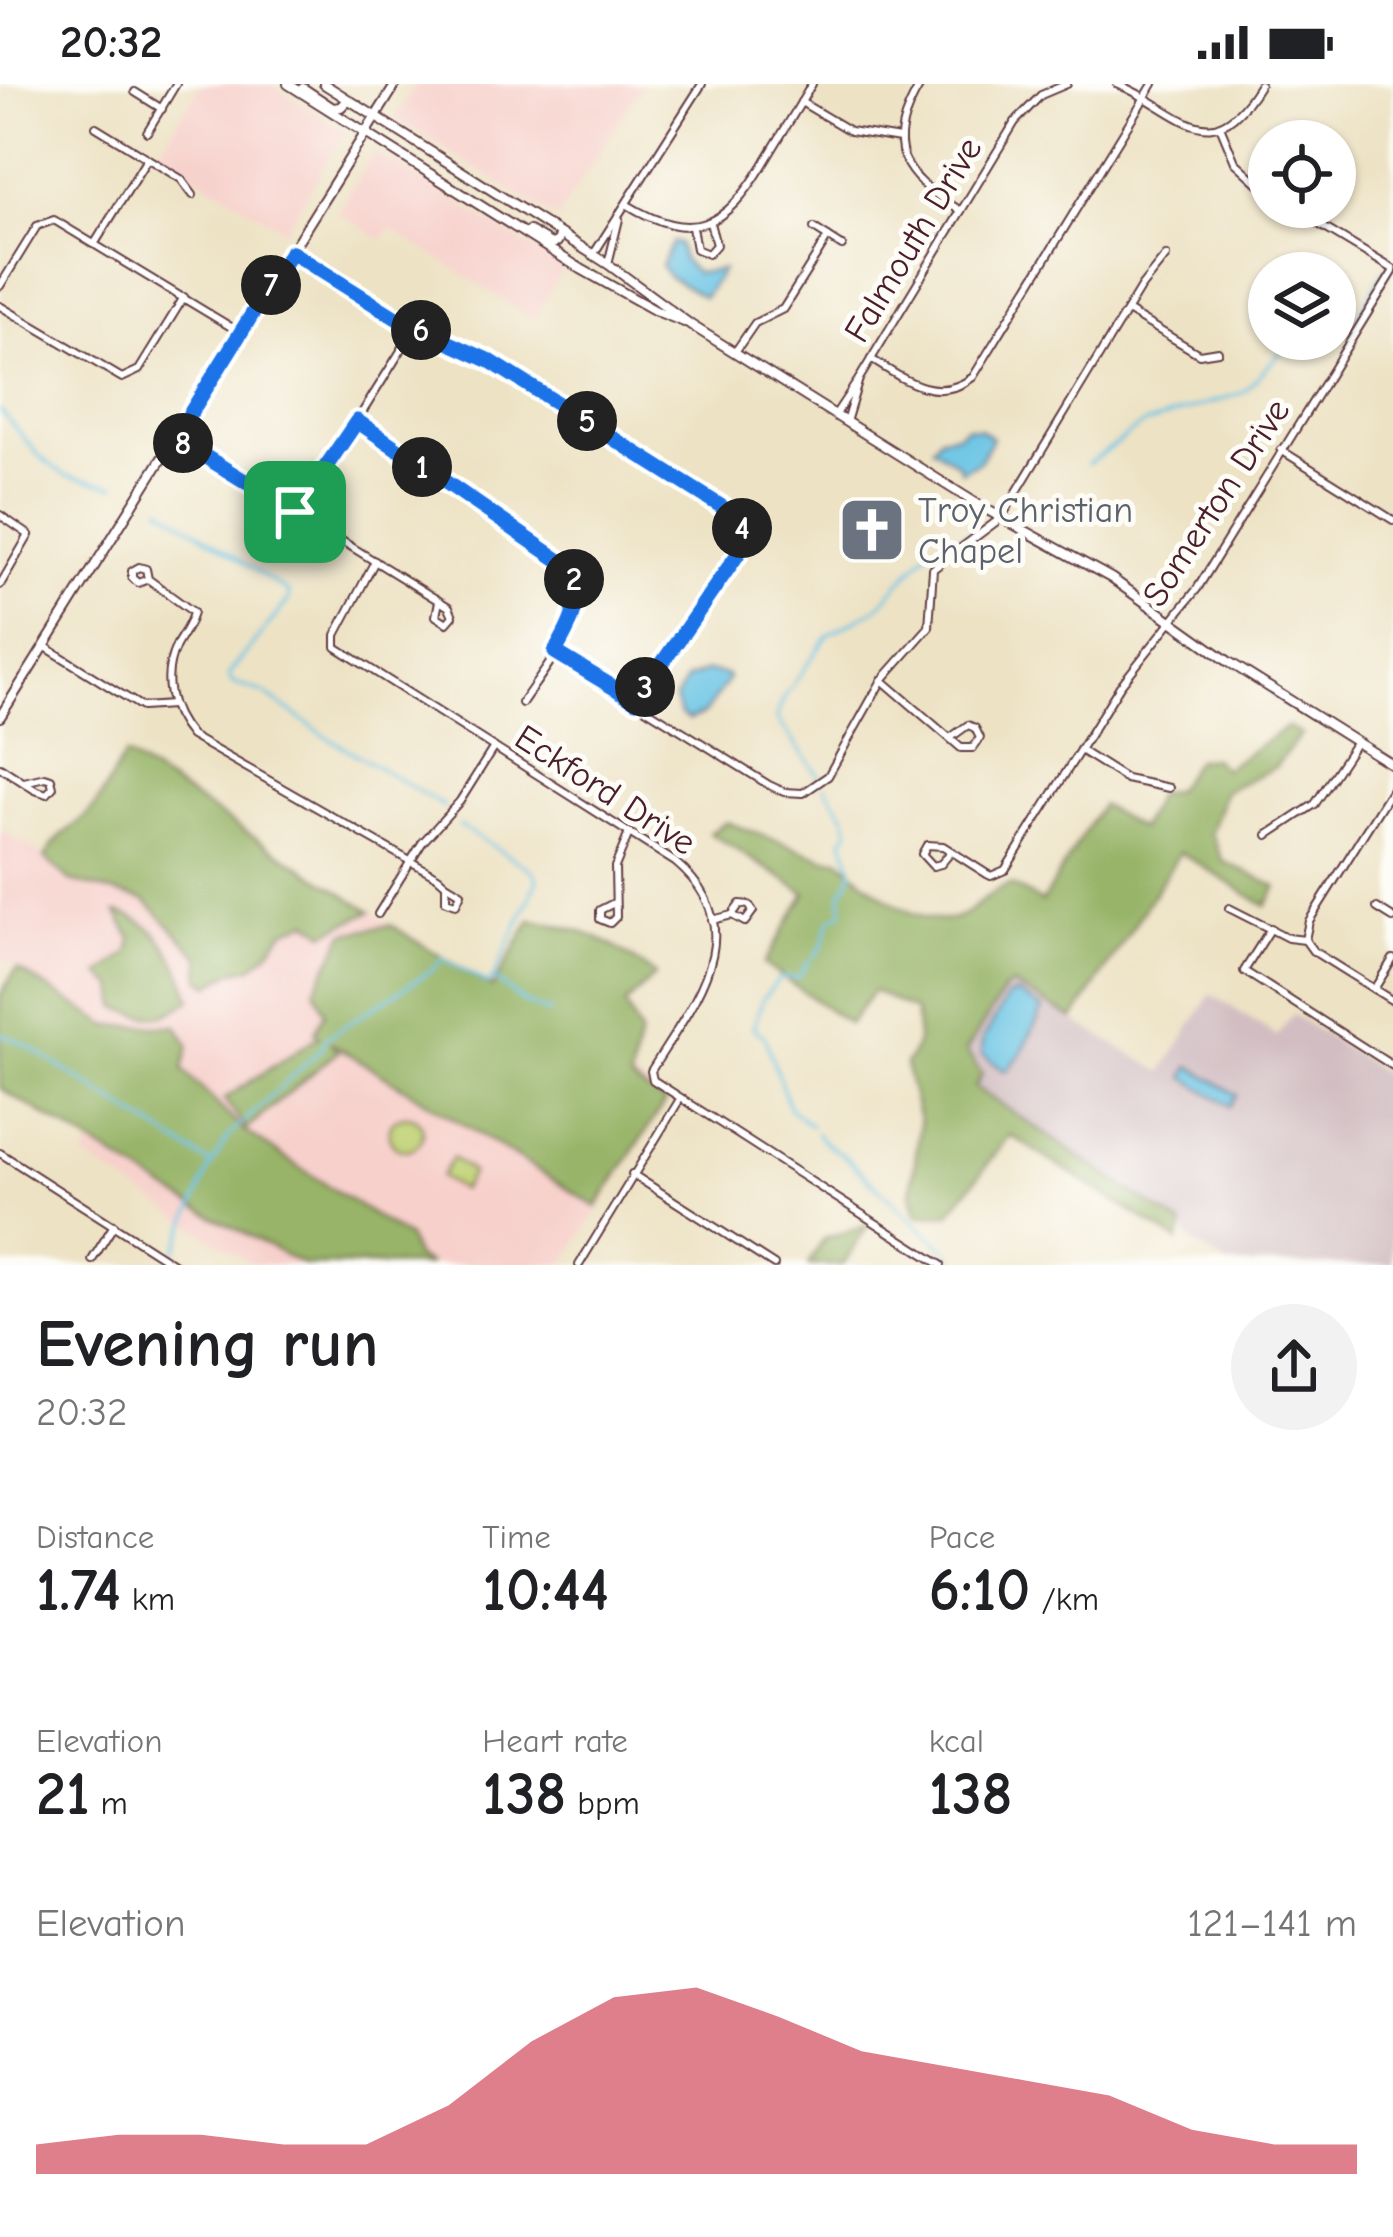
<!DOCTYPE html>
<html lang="en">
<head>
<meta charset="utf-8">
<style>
  body { margin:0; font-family:"Comic Neue",sans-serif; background:#f2f2f2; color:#202124; height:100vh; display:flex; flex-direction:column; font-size:45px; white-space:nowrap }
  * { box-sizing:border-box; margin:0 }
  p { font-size:39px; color:#757577 }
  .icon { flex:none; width:66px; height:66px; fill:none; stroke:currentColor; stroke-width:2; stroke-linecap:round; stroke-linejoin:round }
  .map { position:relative; height:1181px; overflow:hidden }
  .details { display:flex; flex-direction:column; background:#fff; flex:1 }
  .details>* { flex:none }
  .tools { position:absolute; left:1248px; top:36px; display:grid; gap:24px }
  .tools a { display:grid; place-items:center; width:108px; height:108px; border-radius:50%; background:#fff; box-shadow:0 3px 9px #0004; font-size:60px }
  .pin { position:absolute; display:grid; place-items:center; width:102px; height:102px; color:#fff; margin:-51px; border-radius:24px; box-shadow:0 6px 18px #0006 }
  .km { position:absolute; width:60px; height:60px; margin:-30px; border-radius:50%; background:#222; color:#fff; font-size:33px; line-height:60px; text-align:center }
  .round { display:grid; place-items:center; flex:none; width:126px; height:126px; border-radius:63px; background:#f2f2f2 }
  .overview { display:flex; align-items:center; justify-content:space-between; height:204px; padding:0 36px }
  h1 { font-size:66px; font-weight:800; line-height:90px }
  .figures { display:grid; grid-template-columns:repeat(3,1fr); gap:18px; height:204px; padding:12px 36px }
  .figures div { display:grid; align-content:center }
  .figures b { font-size:60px; font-weight:800 }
  .figures small { font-size:33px; font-weight:400 }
  .figures p { font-size:33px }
  .chart { height:336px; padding:24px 36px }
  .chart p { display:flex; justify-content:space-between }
  .chart svg { width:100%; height:216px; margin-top:12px; fill:#d1495b; opacity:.7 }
  .status { display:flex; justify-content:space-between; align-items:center; height:84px; padding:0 60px; background:#fff; direction:ltr }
  .status svg { height:33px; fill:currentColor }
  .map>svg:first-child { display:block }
  .built { fill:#f7d0cb }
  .industrial { fill:#d2bec2 }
  .green { fill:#bfd276; stroke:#847850; stroke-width:3 }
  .forest { fill:#97b467; stroke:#706a49; stroke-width:3 }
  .water { fill:#66c3e4; stroke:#587188; stroke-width:3 }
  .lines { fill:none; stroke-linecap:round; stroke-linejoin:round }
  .stream { stroke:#66c3e4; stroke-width:3 }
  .street-casing { stroke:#623c42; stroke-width:10 }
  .secondary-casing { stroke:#623c42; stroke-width:12 }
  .street { stroke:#fff; stroke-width:6 }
  .secondary { stroke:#fff; stroke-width:8 }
  .route-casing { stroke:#fff; stroke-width:24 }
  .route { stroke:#1a73e8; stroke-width:15 }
  .labels { text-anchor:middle; stroke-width:10; stroke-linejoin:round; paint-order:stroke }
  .street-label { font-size:36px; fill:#4a1f2b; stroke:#fdfcf7 }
  .worship-label { font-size:36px; fill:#5b616d; stroke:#fdfcf7; text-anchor:start }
</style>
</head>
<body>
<div class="status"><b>20:32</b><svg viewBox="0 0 49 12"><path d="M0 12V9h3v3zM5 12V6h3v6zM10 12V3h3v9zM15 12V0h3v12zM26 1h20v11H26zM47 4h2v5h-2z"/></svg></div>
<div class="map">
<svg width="1393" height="1181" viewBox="0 0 1393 1181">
  <rect width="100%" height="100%" fill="#fdfcf7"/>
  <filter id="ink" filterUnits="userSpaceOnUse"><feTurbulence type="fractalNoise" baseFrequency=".00833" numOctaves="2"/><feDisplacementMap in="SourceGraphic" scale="24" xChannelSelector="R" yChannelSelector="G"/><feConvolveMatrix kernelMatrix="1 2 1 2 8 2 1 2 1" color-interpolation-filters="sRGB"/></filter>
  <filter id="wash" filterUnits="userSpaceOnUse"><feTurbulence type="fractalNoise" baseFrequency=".004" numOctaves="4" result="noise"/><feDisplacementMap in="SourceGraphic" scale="48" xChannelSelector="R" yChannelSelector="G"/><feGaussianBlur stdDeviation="2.7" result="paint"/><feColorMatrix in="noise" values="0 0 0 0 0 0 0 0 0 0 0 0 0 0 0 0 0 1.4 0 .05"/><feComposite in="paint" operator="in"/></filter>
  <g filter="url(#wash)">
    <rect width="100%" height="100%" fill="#ede2c4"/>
    <g class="built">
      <polygon points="201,0 270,0 345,48 285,146 158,69"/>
      <polygon points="417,0 642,0 557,135 395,34"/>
      <polygon points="375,68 564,184 533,235 390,144 382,156 337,128"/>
      <polygon points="125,671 668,1016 563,1181 254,1181 83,1072 148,967 0,873 0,745 56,780"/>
    </g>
    <polygon class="industrial" points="1013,901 1162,988 1211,910 1277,952 1292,930 1393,995 1393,1181 1228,1181 1191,1157 1182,1142 974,1002 966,967 1005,905"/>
    <g class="green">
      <circle cx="406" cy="1049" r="17"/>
      <polygon points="452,1074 472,1088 461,1106 440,1093"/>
    </g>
    <g class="forest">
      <path d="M 1287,643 L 1301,651 L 1275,683 L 1225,707 L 1211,749 L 1223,777 L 1277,803 L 1266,822 L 1180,768 L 1074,935 L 1013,901 L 1005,905 L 966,967 L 982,990 L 975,1003 L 1183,1142 L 1178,1157 L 1010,1051 L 949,1130 L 918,1131 L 911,1109 L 920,1039 L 905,980 C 921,963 918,949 915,927 L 873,907 L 849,940 L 764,880 L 806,809 L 710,749 L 726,738 L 826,775 L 839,775 C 868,799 922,854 963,831 C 983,819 987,808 1011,801 L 1042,818 L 1101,721 L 1140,745 L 1157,710 L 1174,707 L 1196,676 L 1213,674 L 1224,685 Z"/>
      <path d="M 125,671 L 371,827 L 325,849 L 308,837 L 283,848 L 268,869 L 252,883 L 232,888 L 210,901 L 200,894 L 201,874 L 145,816 L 70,797 L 45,774 C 59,748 68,749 87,731 C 102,717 113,689 125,671 Z"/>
      <path d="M 117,829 C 159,836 179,878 191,915 C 163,938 151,935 118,924 L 115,903 L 100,891 L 129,869 L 132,855 Z"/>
      <path d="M 531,836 C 589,846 608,856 655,891 L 625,921 L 640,950 L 630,996 L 665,1018 L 597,1123 L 330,958 L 338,967 L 246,1045 L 224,1015 L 319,952 L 315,948 L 325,928 L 315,905 L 345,849 L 391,841 L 492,904 Z"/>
      <polygon points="17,885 109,942 177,942 189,961 183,986 244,1047 408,1154 415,1173 430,1181 304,1181 197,1124 0,1004 0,911"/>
      <polygon points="868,1141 843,1181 808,1181 824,1155"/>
    </g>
    <g class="water">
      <polygon points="673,158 679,160 682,175 696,189 722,186 704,213 668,192 661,181"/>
      <polygon points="966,343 980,345 992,354 979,378 961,387 958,380 933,363 940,352 958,350"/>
      <polygon points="707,587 727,591 728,596 704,630 689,636 680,631 675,615 687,595"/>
      <polygon points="1017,909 1043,925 1021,970 1006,988 982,970 983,956 1008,912"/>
      <polygon points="1191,982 1237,1011 1230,1022 1184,993"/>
    </g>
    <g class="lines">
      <g class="stream">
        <polyline points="1391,180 1393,178"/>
        <polyline points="1335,238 1358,231 1384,187"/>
        <polyline points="0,326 39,372 66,392 115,402"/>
        <polyline points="1088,380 1142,341 1244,308 1281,268 1300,255"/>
        <polyline points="161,423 289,509 288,517 229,590 232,599 264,609 327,653 445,723"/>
        <polyline points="820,693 776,634 784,614 828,551 877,524 929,466 969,449"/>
        <polyline points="460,742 533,787 538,796 494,892"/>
        <polyline points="814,873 823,861 830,835 842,829 841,810 853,788 843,755 849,747 846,733 825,702"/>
        <polyline points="809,877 798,894 780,894 763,914 753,944 764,952 790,1025 811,1042"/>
        <polyline points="495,895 523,918 550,929"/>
        <polyline points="0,950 25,960 212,1081"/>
        <path d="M 816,1049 C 824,1061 836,1065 843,1071 C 877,1101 908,1135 944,1164"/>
        <polyline points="176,1166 210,1083 228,1053 322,964 326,954 433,885 442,874 487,900 494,894"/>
        <polyline points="948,1168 957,1181"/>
      </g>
    </g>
  </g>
  <g filter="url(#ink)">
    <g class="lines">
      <g class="street-casing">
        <g id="street">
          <path d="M 921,0 C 882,64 902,91 961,127"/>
          <path d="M 1117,0 C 1181,25 1209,84 1260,0"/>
          <polyline points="135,8 162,25"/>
          <polyline points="801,18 850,47 900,55"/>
          <polyline points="1220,42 1235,78 1269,109"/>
          <polyline points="96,43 181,95 193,111"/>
          <polyline points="147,48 176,0"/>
          <path d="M 626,120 C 693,161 725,143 763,81 C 779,54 796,27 812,0"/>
          <polyline points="1290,123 1393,185"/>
          <polyline points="692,143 696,165 708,170 716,161 710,139"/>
          <polyline points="814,144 842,162"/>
          <polyline points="95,159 147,75"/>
          <polyline points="291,168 401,237 495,280 735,432 743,451 738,470 636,617"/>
          <polyline points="593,171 702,0"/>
          <polyline points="608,180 619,135"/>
          <polyline points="0,202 37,142 54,136 241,249"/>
          <polyline points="0,222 122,294 139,286 184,213"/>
          <polyline points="1127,227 1199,270 1218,267"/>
          <polyline points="735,268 755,239 783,225 828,153"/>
          <path d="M 871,275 C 903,295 937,321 973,293 L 1153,0"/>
          <polyline points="859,295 1015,38 1041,11 1067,0"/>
          <polyline points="835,331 859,295 846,338"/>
          <path d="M 357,337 L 556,473 C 606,516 549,578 522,619"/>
          <polyline points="175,354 449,523 453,532 447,539 436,532 439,517"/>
          <polyline points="1281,366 1393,436"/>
          <polyline points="296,427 327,385 415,244"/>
          <polyline points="0,431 29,451 0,501"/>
          <path d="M 375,477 L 336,551 L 336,563 L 675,778 C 757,846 692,920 651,987 L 653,996 L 941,1181"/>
          <path d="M 148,495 L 138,499 L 132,494 L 132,487 L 139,483 L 146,485 L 148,495 L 193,528 C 191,541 182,550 176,562 C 161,594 169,626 191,652 L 438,793 L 446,800 L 446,817 L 456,820 L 461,809 L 446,800"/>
          <polyline points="44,562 142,623 172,621"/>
          <polyline points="555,568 769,701 784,708 803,709 828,692 882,596 929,543 933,485 1001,434 1141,203 1166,172"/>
          <polyline points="882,596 961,664 973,664 980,654 975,644 968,641 950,654"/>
          <polyline points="1080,666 1126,695 1169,704"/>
          <polyline points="0,683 35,706 47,710 53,703 51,695 45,693 24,698"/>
          <polyline points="1268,751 1315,720 1356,658"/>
          <polyline points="951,768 941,780 933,782 922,770 927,761 943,762 987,790 991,792 1005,786 1120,602 1197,505 1393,188"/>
          <polyline points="614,819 600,826 600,835 610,839 616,833 615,783 629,749"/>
          <polyline points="1229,824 1288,854 1305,856 1313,867 1393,917"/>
          <polyline points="1377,824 1393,834"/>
          <polyline points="378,830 422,759 460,717 494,663"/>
          <polyline points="712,836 732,831 745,838 753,827 749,821 740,820 732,831"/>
          <polyline points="1271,844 1244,887 1393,982"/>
          <polyline points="1305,856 1309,837 1393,703"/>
          <polyline points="1374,905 1393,875"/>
          <polyline points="0,1069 175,1181"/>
          <polyline points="632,1090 774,1181"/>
          <polyline points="92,1176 114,1141"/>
          <polyline points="579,1181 680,1015"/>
        </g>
      </g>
      <g class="secondary-casing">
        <g id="secondary">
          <polyline points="288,0 581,185 656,227 684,238"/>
          <polyline points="324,0 608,180 691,241 982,423 1111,494 1229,578 1393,681"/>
          <polyline points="303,4 333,24 341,23 348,16"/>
          <polyline points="529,147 551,160 557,158 561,151"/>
          <polyline points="0,633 396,0"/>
        </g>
      </g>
      <use href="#street" class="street"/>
      <use href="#secondary" class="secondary"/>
    </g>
  </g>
  <g class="lines" filter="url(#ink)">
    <g class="route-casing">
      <path id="route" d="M 291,168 L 401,237 L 490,277 L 735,431 L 742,451 L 738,470 L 636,617 L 555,568 C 572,537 588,511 563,479 L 357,337 L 295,428 L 175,354 Z"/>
    </g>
    <use href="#route" class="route"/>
  </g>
  <defs>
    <g id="church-square" transform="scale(3.45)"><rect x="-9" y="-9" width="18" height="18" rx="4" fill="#6b7280" stroke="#fdfcf7"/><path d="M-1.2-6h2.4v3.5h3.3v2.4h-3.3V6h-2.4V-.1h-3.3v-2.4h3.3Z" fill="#fff"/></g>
  </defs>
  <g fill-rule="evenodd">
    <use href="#church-square" x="872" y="446"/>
  </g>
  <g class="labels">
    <g class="street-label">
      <text transform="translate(912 155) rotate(-59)" y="13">Falmouth Drive</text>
      <text transform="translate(1215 418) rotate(-57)" y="13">Somerton Drive</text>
      <text transform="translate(606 705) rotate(33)" y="13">Eckford Drive</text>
    </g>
    <g class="worship-label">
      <text x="918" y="438">Troy Christian<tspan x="918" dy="41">Chapel</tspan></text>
    </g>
  </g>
</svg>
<div class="tools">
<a><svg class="icon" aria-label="locate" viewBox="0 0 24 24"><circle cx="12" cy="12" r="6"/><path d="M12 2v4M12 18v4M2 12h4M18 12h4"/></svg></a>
<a><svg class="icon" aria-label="layers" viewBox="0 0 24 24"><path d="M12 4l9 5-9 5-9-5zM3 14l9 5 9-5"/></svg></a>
</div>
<div class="pin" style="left:295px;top:428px;background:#1e9e55"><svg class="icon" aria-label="arrive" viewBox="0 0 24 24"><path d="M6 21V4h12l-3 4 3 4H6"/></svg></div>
<b class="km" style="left:422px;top:383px">1</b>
<b class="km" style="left:574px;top:495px">2</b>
<b class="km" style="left:645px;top:603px">3</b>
<b class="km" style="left:742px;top:444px">4</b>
<b class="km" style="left:587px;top:337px">5</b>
<b class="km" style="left:421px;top:246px">6</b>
<b class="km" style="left:271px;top:201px">7</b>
<b class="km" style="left:183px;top:359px">8</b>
</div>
<section class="details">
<div class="overview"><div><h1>Evening run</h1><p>20:32</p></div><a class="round"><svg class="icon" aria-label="share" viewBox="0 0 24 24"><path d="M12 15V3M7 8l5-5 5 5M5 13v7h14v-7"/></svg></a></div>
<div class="figures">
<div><p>Distance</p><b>1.74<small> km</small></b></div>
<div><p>Time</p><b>10:44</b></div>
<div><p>Pace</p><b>6:10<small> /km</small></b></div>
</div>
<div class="figures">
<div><p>Elevation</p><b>21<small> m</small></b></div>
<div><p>Heart rate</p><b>138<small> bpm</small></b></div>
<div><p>kcal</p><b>138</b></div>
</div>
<div class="chart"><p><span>Elevation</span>121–141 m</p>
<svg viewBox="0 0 160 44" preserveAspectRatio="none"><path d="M0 44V38L10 36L20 36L30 38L40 38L50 30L60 17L70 8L80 6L90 12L100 19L110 22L120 25L130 28L140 35L150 38L160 38V44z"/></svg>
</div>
</section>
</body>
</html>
